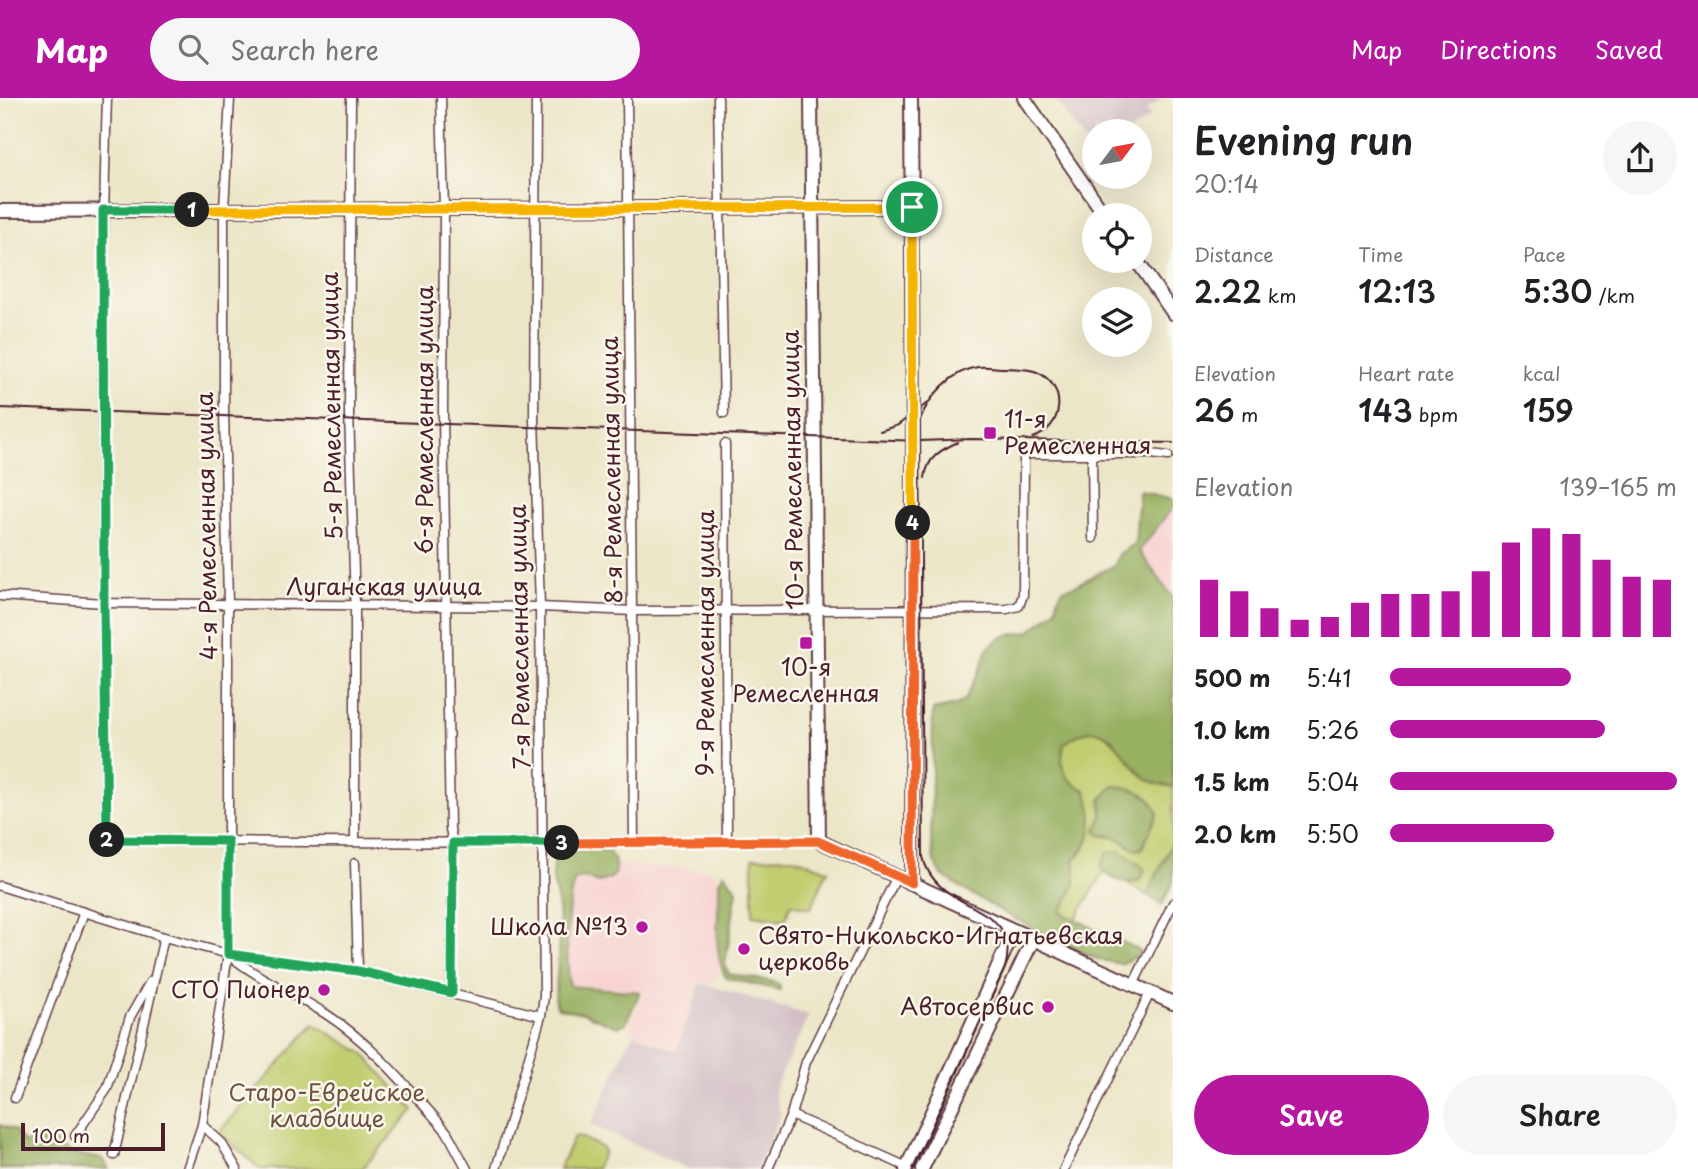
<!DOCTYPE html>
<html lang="en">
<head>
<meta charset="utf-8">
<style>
  body { margin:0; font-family:"Playpen Sans",sans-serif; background:#f6f6f6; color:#202124; height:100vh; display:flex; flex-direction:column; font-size:26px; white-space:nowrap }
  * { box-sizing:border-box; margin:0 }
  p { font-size:23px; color:#757577 }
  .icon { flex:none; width:38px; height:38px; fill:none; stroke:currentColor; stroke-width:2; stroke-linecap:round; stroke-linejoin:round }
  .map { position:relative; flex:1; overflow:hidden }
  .drawer { display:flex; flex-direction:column; background:#fff; width:525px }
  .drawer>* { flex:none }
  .needle { width:46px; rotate:58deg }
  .tools { position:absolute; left:1082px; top:21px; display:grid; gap:14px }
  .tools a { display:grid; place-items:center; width:70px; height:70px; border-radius:50%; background:#fff; box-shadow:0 7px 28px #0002; font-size:35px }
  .scale { position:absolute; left:21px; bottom:18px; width:144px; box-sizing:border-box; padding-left:7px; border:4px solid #4a1f2b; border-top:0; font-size:19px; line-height:24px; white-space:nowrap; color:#4a1f2b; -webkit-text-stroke:5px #fbf7ec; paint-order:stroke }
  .pin { position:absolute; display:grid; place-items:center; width:60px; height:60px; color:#fff; margin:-30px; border:4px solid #fff; border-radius:50%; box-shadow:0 2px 7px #0007 }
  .km { position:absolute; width:35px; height:35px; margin:-18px; border-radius:50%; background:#222; color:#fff; font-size:19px; line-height:35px; text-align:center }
  .round { display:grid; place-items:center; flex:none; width:74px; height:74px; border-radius:37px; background:#f6f6f6 }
  .summary { display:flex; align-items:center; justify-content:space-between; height:119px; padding:0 21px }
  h1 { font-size:38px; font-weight:600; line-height:52px }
  .stats { display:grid; grid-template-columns:repeat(3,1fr); gap:10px; height:119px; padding:7px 21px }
  .stats div { display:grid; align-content:center }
  .stats b { font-size:30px; font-weight:600 }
  .stats small { font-size:19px; font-weight:400 }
  .stats p { font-size:19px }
  .chart { height:196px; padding:14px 21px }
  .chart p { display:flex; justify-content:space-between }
  .chart svg { width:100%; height:126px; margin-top:7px; stroke:#b5179e; stroke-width:6 }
  .cta { display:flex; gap:14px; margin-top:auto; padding:14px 21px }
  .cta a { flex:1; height:80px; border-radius:42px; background:#b5179e; color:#fff; font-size:28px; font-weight:600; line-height:80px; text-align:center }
  .cta a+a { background:#f6f6f6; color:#202124 }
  ul { padding:0 21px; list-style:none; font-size:23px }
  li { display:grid; grid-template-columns:112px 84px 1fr; align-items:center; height:52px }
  li i { height:18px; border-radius:9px; background:#b5179e }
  header { display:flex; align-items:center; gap:42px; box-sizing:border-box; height:98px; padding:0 35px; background:#b5179e; color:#fff }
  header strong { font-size:33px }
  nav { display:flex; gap:38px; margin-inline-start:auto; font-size:24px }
  .search { width:490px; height:63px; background:#f6f6f6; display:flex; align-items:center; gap:18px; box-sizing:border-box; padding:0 24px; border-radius:38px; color:#757577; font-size:26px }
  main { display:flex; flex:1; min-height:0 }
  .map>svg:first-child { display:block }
  .built { fill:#f7d0cf }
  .industrial { fill:#d2bec5 }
  .green { fill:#c1cd6f; stroke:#86764d; stroke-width:2; fill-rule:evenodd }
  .forest { fill:#98b062; stroke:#716846; stroke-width:2 }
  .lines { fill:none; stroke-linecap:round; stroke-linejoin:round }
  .minor-casing { stroke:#623d43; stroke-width:11 }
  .secondary-casing { stroke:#623d43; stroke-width:16 }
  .minor { stroke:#fff; stroke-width:8 }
  .secondary { stroke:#fff; stroke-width:12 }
  .tram { stroke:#4a1f2b; stroke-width:2 }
  .split-1-casing { stroke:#fff; stroke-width:14 }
  .split-2-casing { stroke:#fff; stroke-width:14 }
  .split-3-casing { stroke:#fff; stroke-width:14 }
  .split-4-casing { stroke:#fff; stroke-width:14 }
  .split-5-casing { stroke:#fff; stroke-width:14 }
  .split-1 { stroke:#f5b400; stroke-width:9 }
  .split-2 { stroke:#22a559; stroke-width:9 }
  .split-3 { stroke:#22a559; stroke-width:9 }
  .split-4 { stroke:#f0652b; stroke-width:9 }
  .split-5 { stroke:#f5b400; stroke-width:9 }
  .poi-dot { fill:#b5179e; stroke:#fbf7ec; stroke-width:2.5 }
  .labels { text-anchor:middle; stroke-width:5; stroke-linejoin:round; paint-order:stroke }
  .street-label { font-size:23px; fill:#4a1f2b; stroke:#fbf7ec }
  .poi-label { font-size:23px; fill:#4a1f2b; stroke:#fbf7ec; text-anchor:end }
  .park-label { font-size:23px; fill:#6e533f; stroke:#fbf7ec }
</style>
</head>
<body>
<header>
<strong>Map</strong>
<div class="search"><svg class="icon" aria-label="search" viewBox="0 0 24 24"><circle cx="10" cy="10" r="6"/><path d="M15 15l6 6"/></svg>Search here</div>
<nav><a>Map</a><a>Directions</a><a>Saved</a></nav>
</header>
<main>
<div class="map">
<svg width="1173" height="1071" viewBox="0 0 1173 1071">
  <rect width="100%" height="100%" fill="#fbf7ec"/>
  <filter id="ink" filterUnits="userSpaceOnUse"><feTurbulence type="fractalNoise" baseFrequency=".0143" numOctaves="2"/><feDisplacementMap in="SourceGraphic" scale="14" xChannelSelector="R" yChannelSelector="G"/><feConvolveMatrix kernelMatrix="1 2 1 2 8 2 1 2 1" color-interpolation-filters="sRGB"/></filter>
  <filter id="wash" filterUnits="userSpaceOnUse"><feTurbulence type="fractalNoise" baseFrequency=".00686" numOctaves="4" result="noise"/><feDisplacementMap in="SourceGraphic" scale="28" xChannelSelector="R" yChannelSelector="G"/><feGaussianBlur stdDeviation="1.57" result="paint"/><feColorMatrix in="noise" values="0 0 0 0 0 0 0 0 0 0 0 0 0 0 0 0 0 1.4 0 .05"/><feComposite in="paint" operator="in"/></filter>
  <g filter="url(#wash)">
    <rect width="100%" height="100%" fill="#ece6c8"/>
    <g class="built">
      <polygon points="1173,409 1173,500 1139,453"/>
      <polygon points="559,762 711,773 722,782 718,876 711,886 699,883 676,951 628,932 645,893 566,885"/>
    </g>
    <g class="industrial">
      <polygon points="1054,0 1163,0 1146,12 1150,19 1130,33 1094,33 1094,56"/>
      <polygon points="700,885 809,917 776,987 775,995 781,1016 757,1071 689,1071 591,1027 633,935 676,953"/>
    </g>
    <g class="green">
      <path d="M 1095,631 C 1125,645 1138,684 1173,689 L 1173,744 L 1147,797 L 1128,786 L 1138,783 L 1143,778 L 1143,770 L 1102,765 L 1104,774 L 1075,822 L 1060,814 C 1073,794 1078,787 1074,761 L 1083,753 L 1089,741 L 1074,687 L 1066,678 L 1060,663 L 1064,646 L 1078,635 ZM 1124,689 L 1135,693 L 1136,752 L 1114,738 L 1106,739 L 1096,733 L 1102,718 Z"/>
      <polygon points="792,759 828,772 811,810 791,806 785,822 753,817 753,760"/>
      <polygon points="314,926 363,955 414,1012 362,1071 260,1071 219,1034"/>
      <polygon points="578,1038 603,1050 604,1054 596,1071 559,1071 574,1039"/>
    </g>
    <g class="forest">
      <path d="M 1139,393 L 1173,401 L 1173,409 L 1139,453 L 1173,500 L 1173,689 C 1162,687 1150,685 1142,677 C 1114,650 1107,613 1064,646 C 1059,668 1062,682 1085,692 C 1096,717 1095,741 1074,762 C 1078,787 1073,794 1060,814 L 1141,853 L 1138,858 L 1121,866 L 1100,862 L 1073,851 L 1012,819 L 971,796 L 942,777 L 934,764 L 931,741 L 933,612 L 956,607 L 965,602 L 982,567 L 987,551 L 997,542 L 1008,537 L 1029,534 L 1056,512 L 1058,500 L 1063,491 L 1076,487 L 1115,467 L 1119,456 L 1135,446 Z"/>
      <path d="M 1113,688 C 1133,689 1151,695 1158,715 L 1142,751 L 1136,752 L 1114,738 L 1099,737 L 1096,733 L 1102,718 L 1101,701 Z"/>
      <polygon points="1173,744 1173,784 1162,807 1147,797"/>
      <path d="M 570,751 L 607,752 L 614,761 L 616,775 L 611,780 L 598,785 L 585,779 L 575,782 C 565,805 566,862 570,888 L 640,894 L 626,925 L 618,929 L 583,915 L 558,910 L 555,903 C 558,872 560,838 558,807 C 556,786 546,775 559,754 Z"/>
      <path d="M 1112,753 L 1121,754 L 1144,770 L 1143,778 C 1131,790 1108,782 1101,768 L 1107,755 Z"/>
      <path d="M 724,775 L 737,792 L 725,866 L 729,876 L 774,884 L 780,887 L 780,892 L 726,880 C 711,851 720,816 719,784 Z"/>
      <polygon points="0,1027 14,1032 24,1045 36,1041 51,1041 69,1055 103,1061 109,1071 0,1071"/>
    </g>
  </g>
  <g filter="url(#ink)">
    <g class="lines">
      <g class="minor-casing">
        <g id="minor">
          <path d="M 107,0 C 99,247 104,494 106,742 C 344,745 581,745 819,743"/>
          <polyline points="351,0 349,314 355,507 355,743"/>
          <polyline points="441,0 444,111 443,317 450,731 453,745 451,895"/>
          <path d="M 627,0 C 628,248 634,496 634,744"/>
          <polyline points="718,0 724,315"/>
          <polyline points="725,346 727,743"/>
          <polyline points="1092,356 1093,440"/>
          <polyline points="0,498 104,505 540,509 634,513 1007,511 1019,508 1023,497 1024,356 1151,356 1168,358"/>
          <polyline points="355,765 358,873"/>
          <polyline points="0,788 164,839 228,856 358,873 541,918"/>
          <path d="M 228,856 C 258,881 293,895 326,916 C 368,943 403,984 436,1021 L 447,1034 L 467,1071"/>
          <polyline points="1133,887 1173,805"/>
          <polyline points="15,1000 84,814"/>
          <polyline points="791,1017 907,1069"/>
          <polyline points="202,1027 221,1044 237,1071"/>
          <polyline points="75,1038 107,991 130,919 150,884"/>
          <polyline points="114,1057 164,839"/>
          <polyline points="187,1071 202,1027 228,856 228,507 224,309 224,111 230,0"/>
          <polyline points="496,1071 541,918 544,898 540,509 534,320 536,0"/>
          <polyline points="768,1071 791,1017 806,964 897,778"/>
          <polyline points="1064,1071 1150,895"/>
        </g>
      </g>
      <g class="secondary-casing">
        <g id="secondary">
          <polyline points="811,0 819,743 1173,905"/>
          <polyline points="911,0 913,342 912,785"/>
          <polyline points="1024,0 1105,117"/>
          <polyline points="0,113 912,109"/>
          <polyline points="1137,163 1173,215"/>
          <polyline points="906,1071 1014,833"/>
          <polyline points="922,1071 1033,842"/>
        </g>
      </g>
      <use href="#minor" class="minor"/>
      <use href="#secondary" class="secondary"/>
      <g class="tram">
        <polyline points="0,310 921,343 971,341 1173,345"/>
        <polyline points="880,333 898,327 926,306"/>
        <path d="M 925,380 C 927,360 940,352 958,344"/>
        <path d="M 912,1071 L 1005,870 C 1024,802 936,817 923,759 L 920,322 C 928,299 953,272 978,269 C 987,268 997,270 1005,270 C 1016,271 1028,270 1037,274 C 1068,288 1064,330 1033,340"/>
      </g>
    </g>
  </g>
  <g class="lines" filter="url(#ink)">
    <g class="split-1-casing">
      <polyline id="split-1" points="192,112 912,109"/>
    </g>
    <g class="split-2-casing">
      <polyline id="split-2" points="107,742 104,505 103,112 192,112"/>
    </g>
    <g class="split-3-casing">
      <polyline id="split-3" points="107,742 228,743 228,856 358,873 452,895 453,745 562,745"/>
    </g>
    <g class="split-4-casing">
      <polyline id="split-4" points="562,745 818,743 912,785 913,425"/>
    </g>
    <g class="split-5-casing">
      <polyline id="split-5" points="912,109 913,425"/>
    </g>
    <use href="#split-1" class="split-1"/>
    <use href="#split-2" class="split-2"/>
    <use href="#split-3" class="split-3"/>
    <use href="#split-4" class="split-4"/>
    <use href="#split-5" class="split-5"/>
  </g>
  <g class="poi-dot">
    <rect x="983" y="328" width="14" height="14" rx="3.5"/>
    <rect x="799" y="538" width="14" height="14" rx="3.5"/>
    <circle cx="642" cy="829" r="7"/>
    <circle cx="744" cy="851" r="7"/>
    <circle cx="324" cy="892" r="7"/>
    <circle cx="1048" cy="909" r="7"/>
  </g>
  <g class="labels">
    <g class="street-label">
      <text transform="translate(332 308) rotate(-91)" y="8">5-я Ремесленная улица</text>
      <text transform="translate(425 322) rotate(-90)" y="8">6-я Ремесленная улица</text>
      <text transform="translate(612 372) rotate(-91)" y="8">8-я Ремесленная улица</text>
      <text transform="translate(793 372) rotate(-91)" y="8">10-я Ремесленная улица</text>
      <text transform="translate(207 428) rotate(-91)" y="8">4-я Ремесленная улица</text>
      <text x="384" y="497">Луганская улица</text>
      <text transform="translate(520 539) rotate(-91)" y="8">7-я Ремесленная улица</text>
      <text transform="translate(706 545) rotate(-90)" y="8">9-я Ремесленная улица</text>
    </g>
    <g class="poi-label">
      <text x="1004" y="330" text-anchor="start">11-я<tspan x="1004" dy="26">Ремесленная</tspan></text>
      <text x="806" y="578" text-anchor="middle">10-я<tspan x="806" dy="26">Ремесленная</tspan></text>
      <text x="628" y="837">Школа №13</text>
      <text x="758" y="846" text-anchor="start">Свято-Никольско-Игнатьевская<tspan x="758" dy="26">церковь</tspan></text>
      <text x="310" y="900">СТО Пионер</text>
      <text x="1034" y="917">Автосервис</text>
    </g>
    <g class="park-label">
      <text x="327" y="1003">Старо-Еврейское<tspan x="327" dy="26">кладбище</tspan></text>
    </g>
  </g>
</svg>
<div class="tools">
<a><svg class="needle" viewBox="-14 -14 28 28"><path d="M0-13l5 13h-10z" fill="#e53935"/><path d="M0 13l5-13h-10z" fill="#757577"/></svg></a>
<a><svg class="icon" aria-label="locate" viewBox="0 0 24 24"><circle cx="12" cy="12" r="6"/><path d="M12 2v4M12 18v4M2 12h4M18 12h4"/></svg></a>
<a><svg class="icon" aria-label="layers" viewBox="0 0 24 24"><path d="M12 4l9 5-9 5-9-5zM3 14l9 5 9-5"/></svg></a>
</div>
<div class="scale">100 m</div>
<div class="pin" style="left:912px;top:109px;background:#1e9e55"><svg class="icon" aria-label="arrive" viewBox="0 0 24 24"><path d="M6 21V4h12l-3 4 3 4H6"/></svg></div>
<b class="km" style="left:192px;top:112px">1</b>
<b class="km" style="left:107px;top:742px">2</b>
<b class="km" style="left:562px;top:745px">3</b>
<b class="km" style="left:913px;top:425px">4</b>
</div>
<section class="drawer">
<div class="summary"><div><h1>Evening run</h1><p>20:14</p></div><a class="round"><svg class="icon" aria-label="share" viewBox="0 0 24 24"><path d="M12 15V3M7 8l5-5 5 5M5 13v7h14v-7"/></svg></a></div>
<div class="stats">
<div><p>Distance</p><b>2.22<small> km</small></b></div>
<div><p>Time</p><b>12:13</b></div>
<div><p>Pace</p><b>5:30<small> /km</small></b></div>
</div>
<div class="stats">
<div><p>Elevation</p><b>26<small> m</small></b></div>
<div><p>Heart rate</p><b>143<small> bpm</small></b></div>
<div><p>kcal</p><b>159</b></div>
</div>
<div class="chart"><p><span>Elevation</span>139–165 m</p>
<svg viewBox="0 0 160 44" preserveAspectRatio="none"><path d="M5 44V24M15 44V28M25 44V34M35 44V38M45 44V37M55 44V32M65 44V29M75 44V29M85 44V28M95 44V21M105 44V11M115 44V6M125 44V8M135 44V17M145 44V23M155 44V24"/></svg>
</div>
<ul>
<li><b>500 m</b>5:41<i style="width:63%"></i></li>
<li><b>1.0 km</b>5:26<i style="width:75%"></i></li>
<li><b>1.5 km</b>5:04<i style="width:100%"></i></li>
<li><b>2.0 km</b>5:50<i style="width:57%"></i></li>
</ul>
<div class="cta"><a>Save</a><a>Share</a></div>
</section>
</main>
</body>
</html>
